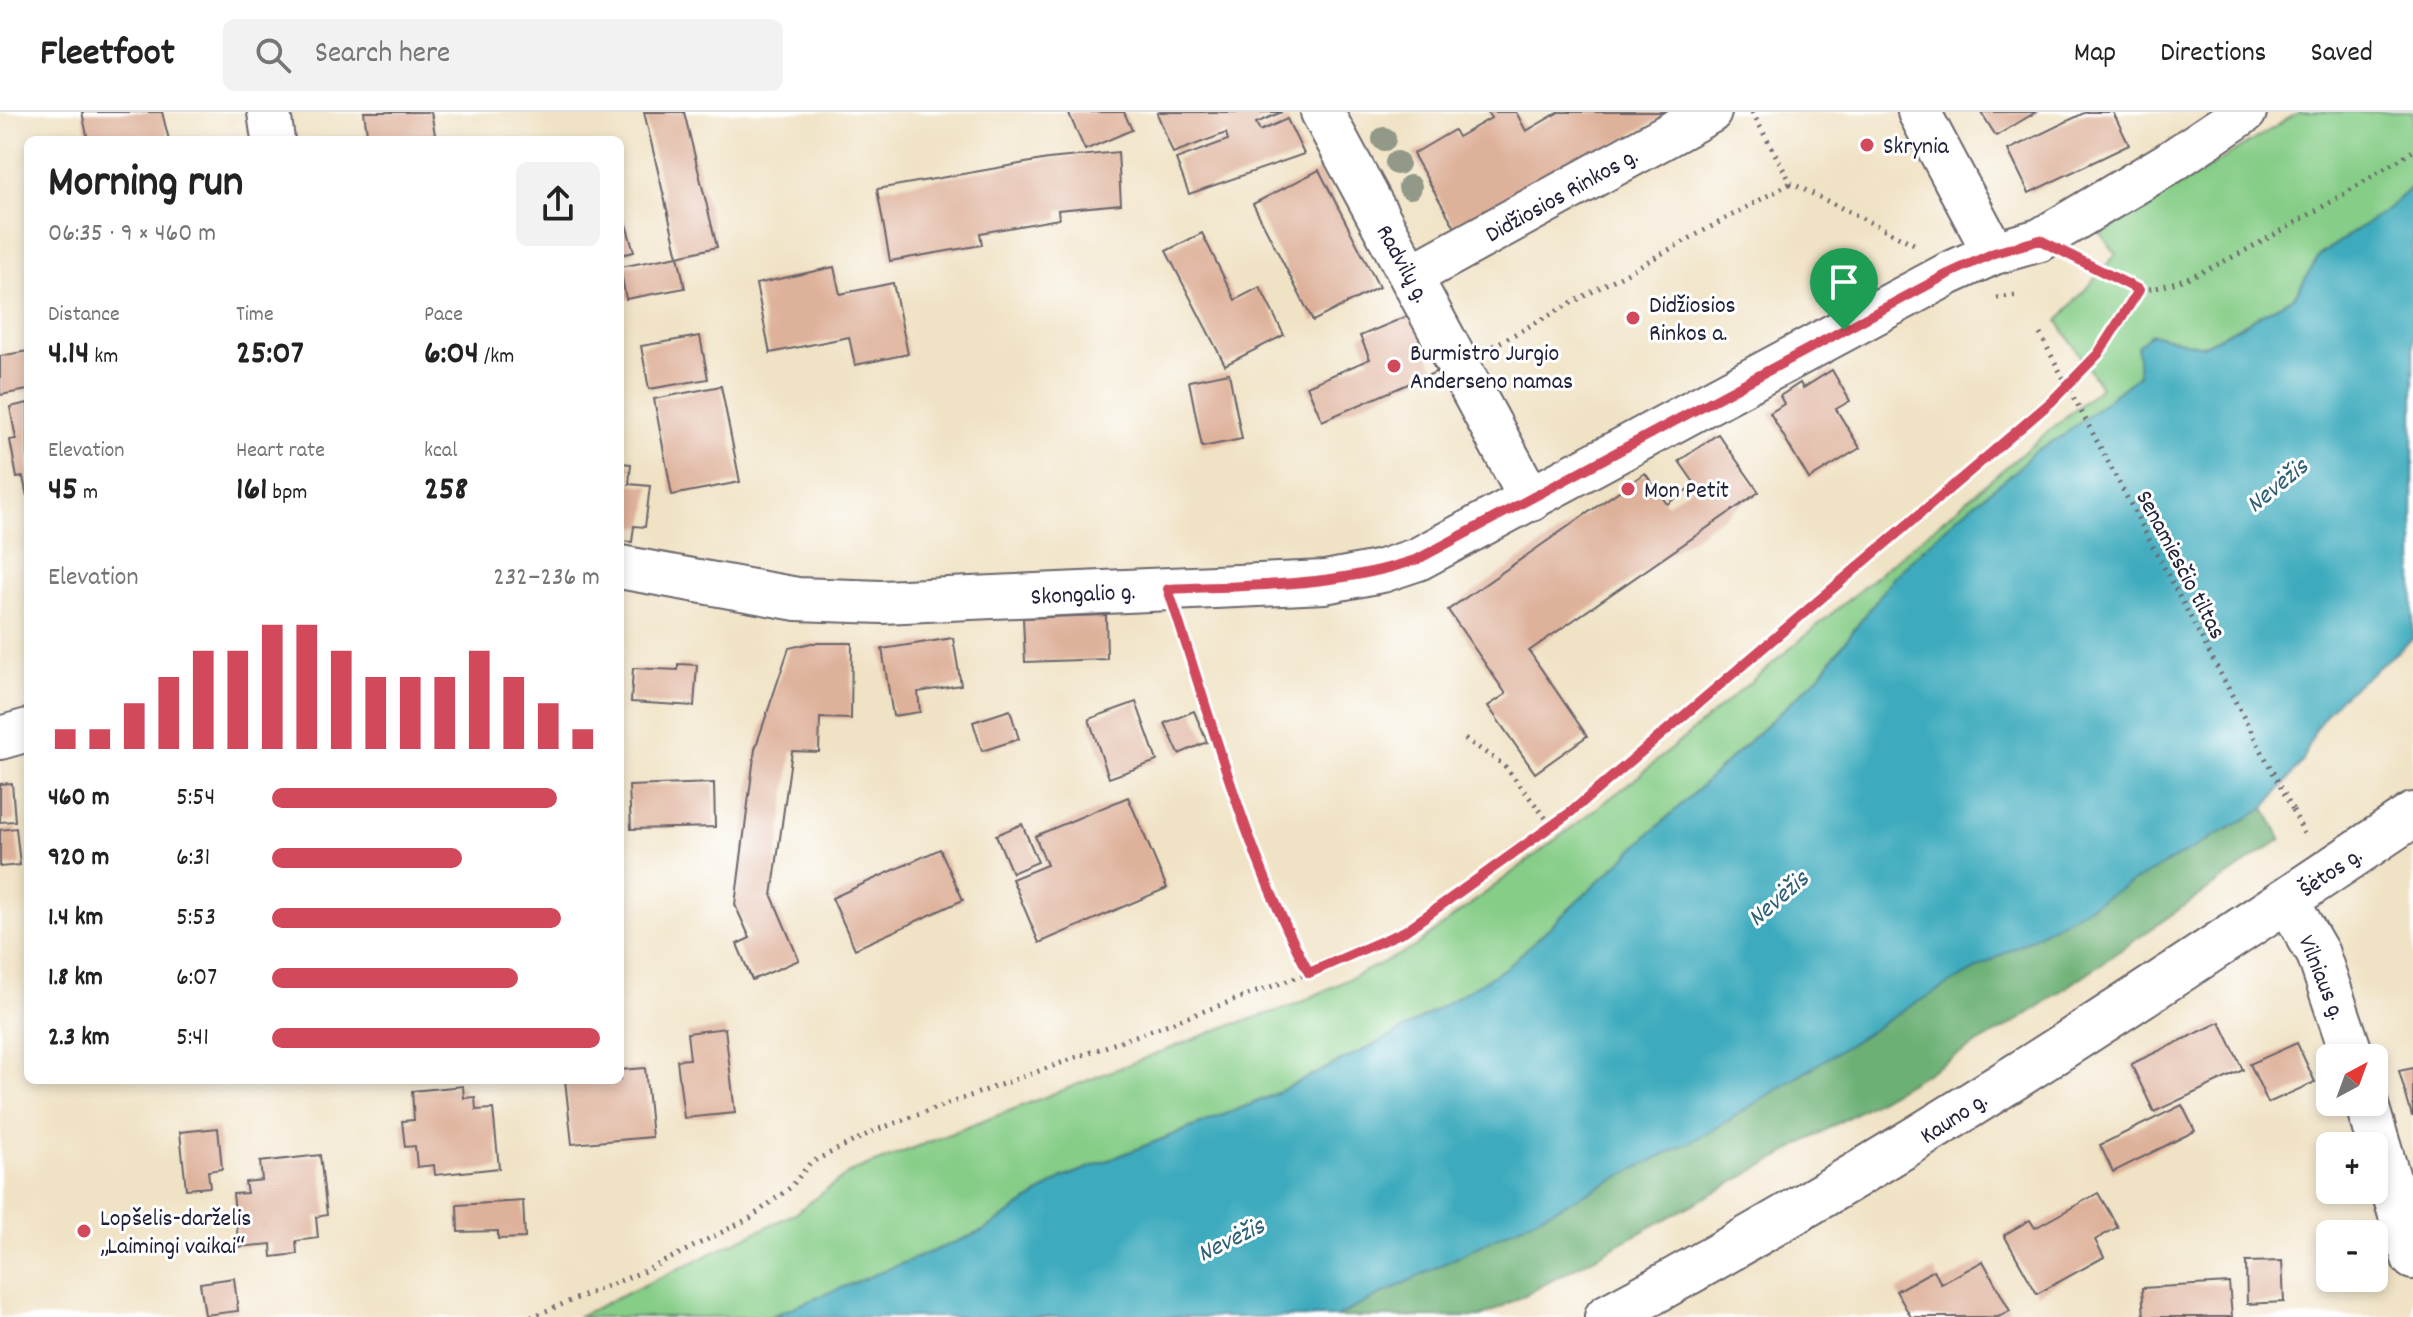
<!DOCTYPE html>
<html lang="en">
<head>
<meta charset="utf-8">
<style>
  body { margin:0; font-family:Dekko,sans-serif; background:#f2f2f2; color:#222; height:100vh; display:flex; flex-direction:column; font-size:30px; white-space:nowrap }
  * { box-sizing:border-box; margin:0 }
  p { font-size:26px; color:#767676 }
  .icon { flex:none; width:44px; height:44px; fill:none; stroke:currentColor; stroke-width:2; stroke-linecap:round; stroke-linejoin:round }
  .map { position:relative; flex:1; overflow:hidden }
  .drawer { position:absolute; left:24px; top:24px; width:600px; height:948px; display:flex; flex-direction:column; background:#fff; border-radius:12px; box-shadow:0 4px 12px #0003 }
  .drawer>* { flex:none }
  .needle { width:52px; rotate:41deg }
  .buttons { position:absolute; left:2316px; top:932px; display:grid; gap:16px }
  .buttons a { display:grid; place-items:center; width:72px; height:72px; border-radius:12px; background:#fff; box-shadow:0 4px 12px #0003; font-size:40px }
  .pin { position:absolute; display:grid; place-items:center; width:68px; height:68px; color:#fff; margin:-82px -34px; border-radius:50% 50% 50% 0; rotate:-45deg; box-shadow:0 0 8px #0007 }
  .pin .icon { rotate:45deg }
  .round { display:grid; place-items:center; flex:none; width:84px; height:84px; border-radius:12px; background:#f2f2f2 }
  .overview { display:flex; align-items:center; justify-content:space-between; height:136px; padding:0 24px }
  h1 { font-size:44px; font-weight:800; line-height:60px }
  .stats { display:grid; grid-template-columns:repeat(3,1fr); gap:12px; height:136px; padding:8px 24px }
  .stats div { display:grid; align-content:center }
  .stats b { font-size:34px; font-weight:800 }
  .stats small { font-size:22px; font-weight:400 }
  .stats p { font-size:22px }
  .chart { height:224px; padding:16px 24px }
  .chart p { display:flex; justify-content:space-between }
  .chart svg { width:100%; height:144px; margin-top:8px; stroke:#d1495b; stroke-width:6 }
  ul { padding:0 24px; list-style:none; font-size:26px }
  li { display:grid; grid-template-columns:128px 96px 1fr; align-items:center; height:60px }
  li i { height:20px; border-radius:10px; background:#d1495b }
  header { display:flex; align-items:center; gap:48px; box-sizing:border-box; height:112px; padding:0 40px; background:#fff; border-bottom:2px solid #e0e0e0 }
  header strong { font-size:38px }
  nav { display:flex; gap:44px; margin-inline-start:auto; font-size:28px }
  .search { width:560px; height:72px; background:#f2f2f2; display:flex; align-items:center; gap:20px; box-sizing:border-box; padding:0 28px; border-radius:12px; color:#767676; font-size:30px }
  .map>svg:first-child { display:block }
  .green { fill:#86cd87; stroke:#547861; stroke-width:2 }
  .forest { fill:#6cb074; stroke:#476958; stroke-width:2 }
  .water { fill:#3eabbd; stroke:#30667c; stroke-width:2 }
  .building { fill:#deb19a }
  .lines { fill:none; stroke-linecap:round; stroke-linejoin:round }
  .minor-casing { stroke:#6a656b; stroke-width:46 }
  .secondary-casing { stroke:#6a656b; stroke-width:48 }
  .path { stroke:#6a656b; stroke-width:5; stroke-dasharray:2 6; stroke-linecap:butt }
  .minor { stroke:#fff; stroke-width:42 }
  .secondary { stroke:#fff; stroke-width:44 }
  .path-bridge { stroke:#6a656b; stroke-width:5; stroke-dasharray:2 6; stroke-linecap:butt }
  .tree { fill:#929988 }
  .route-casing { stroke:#fff; stroke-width:16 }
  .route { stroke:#d1495b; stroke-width:10 }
  .poi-dot { fill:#d1495b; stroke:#fff; stroke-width:3 }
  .labels { text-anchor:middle; stroke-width:6; stroke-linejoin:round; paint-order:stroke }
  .poi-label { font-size:24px; fill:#22223b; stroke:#fff; text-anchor:start }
  .street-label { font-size:24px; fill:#22223b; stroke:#fff }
  .water-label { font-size:26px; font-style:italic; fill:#2f6076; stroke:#fff }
</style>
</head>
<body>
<header>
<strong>Fleetfoot</strong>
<div class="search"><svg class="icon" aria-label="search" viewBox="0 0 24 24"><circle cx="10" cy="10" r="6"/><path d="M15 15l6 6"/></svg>Search here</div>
<nav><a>Map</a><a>Directions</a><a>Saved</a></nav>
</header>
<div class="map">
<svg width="2413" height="1205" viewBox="0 0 2413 1205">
  <rect width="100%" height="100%" fill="#fff"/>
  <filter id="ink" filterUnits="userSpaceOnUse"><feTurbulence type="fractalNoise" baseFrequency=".0125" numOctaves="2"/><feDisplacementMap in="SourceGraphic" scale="16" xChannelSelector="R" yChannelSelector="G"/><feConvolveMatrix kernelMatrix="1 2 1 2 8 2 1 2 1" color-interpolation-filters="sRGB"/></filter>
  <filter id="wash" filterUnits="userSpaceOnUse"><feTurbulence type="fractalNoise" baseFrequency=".006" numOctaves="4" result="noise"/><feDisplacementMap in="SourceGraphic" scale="32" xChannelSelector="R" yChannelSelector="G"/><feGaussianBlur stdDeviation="1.8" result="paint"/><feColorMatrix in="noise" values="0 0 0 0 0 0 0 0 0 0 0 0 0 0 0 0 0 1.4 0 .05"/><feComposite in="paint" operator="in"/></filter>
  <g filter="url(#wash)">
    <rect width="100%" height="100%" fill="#f0e2c4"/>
    <polygon class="green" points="2299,0 2413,0 2413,74 2389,96 2320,143 2294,185 2203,234 2152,222 2139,263 2061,325 2033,340 2014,360 1957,405 1894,465 1819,564 1507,855 1392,924 1264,987 1063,1066 983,1119 769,1205 577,1205 794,1102 849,1061 1225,915 1293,894 1413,836 1634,668 2101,275 2058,209 2116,142 2101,122"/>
    <polygon class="forest" points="2265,696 2281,727 2021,907 1745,1064 1519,1186 1481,1205 1336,1205 1708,1021 1912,893"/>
    <polygon class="water" points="2413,74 2413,527 2338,588 2316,616 2303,649 2265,696 1912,893 1708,1021 1336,1205 769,1205 983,1119 1063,1066 1264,987 1392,924 1507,855 1819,564 1894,465 1957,405 2014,360 2033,340 2061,325 2139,263 2137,234 2151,222 2203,234 2294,185 2320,143 2389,96"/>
    <g id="blocks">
      <g class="building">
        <polygon points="82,0 162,0 169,28 88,28"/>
        <polygon points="364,0 431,0 436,28 368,28"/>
        <polygon points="644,0 684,0 717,135 678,144 685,176 626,187 620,155 678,144"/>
        <polygon points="1068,0 1124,0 1132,18 1085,38"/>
        <polygon points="1160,0 1282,0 1256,11 1260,19 1287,7 1304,42 1189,82 1176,47 1228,28 1226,21 1173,41 1157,1"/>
        <polygon points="1488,0 1516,0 1526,19 1559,0 1671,0 1458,121 1413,42 1454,18 1458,25 1491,6"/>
        <polygon points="1981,0 2036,0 1996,24"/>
        <polygon points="2086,0 2113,0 2129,33 2029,81 2008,38"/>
        <polygon points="1118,40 1121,92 1058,98 1059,107 980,121 982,133 890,149 877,77 1048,47"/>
        <polygon points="1319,58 1379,175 1313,209 1253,92"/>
        <polygon points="620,92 634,140 620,143"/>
        <polygon points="1202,121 1235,188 1260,175 1284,223 1225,253 1166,139"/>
        <polygon points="834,155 840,182 893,171 908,242 855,253 849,225 770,241 756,172"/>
        <polygon points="1412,202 1436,260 1322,309 1307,274 1370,247 1360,224"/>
        <polygon points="700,224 708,267 649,277 641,234"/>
        <polygon points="28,239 28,278 0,283 0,244"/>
        <polygon points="1832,258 1850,289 1836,297 1860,336 1809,367 1770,301 1784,292 1780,284 1800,271 1803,276"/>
        <polygon points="1229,261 1242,327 1202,335 1189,269"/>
        <polygon points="721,274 740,370 672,383 654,287"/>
        <polygon points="28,291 28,384 27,384 23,365 17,366 10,328 16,327 10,295"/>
        <polygon points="1718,322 1759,380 1529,539 1587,624 1535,661 1488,594 1506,582 1448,498 1645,361 1667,392 1695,372 1679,349"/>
        <polygon points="620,351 631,352 629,372 650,374 645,415 634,414 632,430 620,429"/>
        <polygon points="1106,503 1107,547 1025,550 1023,506"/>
        <polygon points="953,526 961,573 918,580 920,600 893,604 882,537"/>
        <polygon points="811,531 852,531 851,607 820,606 819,640 792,639 772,784 799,848 752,868 737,832 750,826 735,793 755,637 789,536"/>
        <polygon points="678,552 697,553 694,594 631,590 633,556 678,558"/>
        <polygon points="1136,590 1157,649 1109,666 1089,607"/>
        <polygon points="1010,598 1019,627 982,639 973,610"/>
        <polygon points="1194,599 1207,630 1179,642 1165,611"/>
        <polygon points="12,671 15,709 0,710 0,672"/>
        <polygon points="714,671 715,715 631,717 629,674"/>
        <polygon points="1128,685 1167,776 1039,831 1012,767 1047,753 1035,724"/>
        <polygon points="1022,712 1038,750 1012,761 996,723"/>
        <polygon points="16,716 20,753 0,755 0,718"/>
        <polygon points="940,737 963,788 855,837 832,786"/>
        <polygon points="2220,910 2243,958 2154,1000 2131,952"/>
        <polygon points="725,916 735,1001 684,1006 677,948 690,947 687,921"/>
        <polygon points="2297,931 2315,970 2268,991 2250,952"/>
        <polygon points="645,956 652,1025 572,1032 565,968 620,968 620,958"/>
        <polygon points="2413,956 2413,1004 2412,1004 2399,959"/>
        <polygon points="463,974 464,986 475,985 476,998 493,997 499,1056 435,1063 434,1053 417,1055 415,1034 405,1035 402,1009 414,1008 412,979"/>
        <polygon points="2182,993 2195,1019 2113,1060 2100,1033"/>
        <polygon points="218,1016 222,1057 208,1059 210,1075 186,1077 180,1020"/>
        <polygon points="320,1043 327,1103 316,1105 318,1126 296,1129 297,1142 272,1145 271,1132 239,1135 233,1082 247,1081 245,1070 262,1068 260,1050"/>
        <polygon points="2098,1081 2118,1115 2095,1128 2104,1145 2037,1182 2004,1123 2030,1108 2035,1116"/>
        <polygon points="523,1089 525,1126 498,1127 498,1119 458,1120 457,1093"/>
        <polygon points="1983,1149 2010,1199 1998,1205 1911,1205 1896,1179 1934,1158 1941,1172"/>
        <polygon points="2282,1149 2284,1190 2247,1192 2246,1150"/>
        <polygon points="234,1166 238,1199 205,1203 200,1171"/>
        <polygon points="2229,1171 2232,1205 2144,1205 2142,1176"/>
      </g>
    </g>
  </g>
  <g filter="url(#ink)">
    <use href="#blocks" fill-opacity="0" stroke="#6a656b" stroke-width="2"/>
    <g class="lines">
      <g class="minor-casing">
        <g id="minor">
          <polyline points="269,0 273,28"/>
          <polyline points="1322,0 1531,388"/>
          <polyline points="1919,0 1994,141"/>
          <polyline points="1411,164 1710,0"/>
          <polyline points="620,455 797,487 882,490 1325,470 1382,459 1418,447 1948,162 1994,141 2040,128 2169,51 2245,0"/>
          <polyline points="0,626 28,618"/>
          <polyline points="2287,788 2318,842 2353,946"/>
          <polyline points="2366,990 2413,1146"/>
        </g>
      </g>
      <g class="secondary-casing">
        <path id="secondary" d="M 1607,1205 C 1887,1055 2150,880 2413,703"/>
      </g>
      <g class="path">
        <polyline points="1752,0 1791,71 1918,134"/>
        <path d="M 2085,148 C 2100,157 2123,175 2139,177 C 2187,184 2366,68 2413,39"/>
        <polyline points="1997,186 2018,183"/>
        <polyline points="1493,234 1791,71"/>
        <path d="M 1180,513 C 1219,630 1251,752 1309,861"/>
        <polyline points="1465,627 1504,653 1552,714"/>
        <polyline points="2293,698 2306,726"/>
        <polyline points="531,1205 647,1158 750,1106 791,1075 810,1051 876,1018 1309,861 1405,819 1571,700 2051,290 2098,242 2139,178"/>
      </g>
      <use href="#minor" class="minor"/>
      <use href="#secondary" class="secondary"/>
      <polyline class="path-bridge" points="2040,222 2293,698"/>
    </g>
    <g class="tree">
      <circle cx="1384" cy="27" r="12"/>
      <circle cx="1397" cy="51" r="12"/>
      <circle cx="1410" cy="75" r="12"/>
    </g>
  </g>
  <g class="lines" filter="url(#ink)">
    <g class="route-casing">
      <path id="route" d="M 2040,128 L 2139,178 L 2098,242 L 2051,290 L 1571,700 L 1405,819 L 1309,861 C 1245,741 1211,605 1168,477 C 1253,473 1337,475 1418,447 L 1948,162 L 1994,141 Z"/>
    </g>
    <use href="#route" class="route"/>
  </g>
  <g class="poi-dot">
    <circle cx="1867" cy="33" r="8"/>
    <circle cx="1633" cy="206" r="8"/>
    <circle cx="1394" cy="254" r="8"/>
    <circle cx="1628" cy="377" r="8"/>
    <circle cx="84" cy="1119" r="8"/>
  </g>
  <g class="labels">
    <g class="poi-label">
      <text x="1883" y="41">Skrynia</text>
      <text x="1649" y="200">Didžiosios<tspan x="1649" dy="28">Rinkos a.</tspan></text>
      <text x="1410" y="248">Burmistro Jurgio<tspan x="1410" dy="28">Anderseno namas</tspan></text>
      <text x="1644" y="385">Mon Petit</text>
      <text x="100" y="1113">Lopšelis-darželis<tspan x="100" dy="28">„Laimingi vaikai“</tspan></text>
    </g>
    <g class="street-label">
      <text transform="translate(1561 82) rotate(-29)" y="8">Didžiosios Rinkos g.</text>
      <text transform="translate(1404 151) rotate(61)" y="8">Radvilų g.</text>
      <text transform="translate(2182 452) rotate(62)" y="8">Senamiesčio tiltas</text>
      <text transform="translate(1083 481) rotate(-3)" y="8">Skongalio g.</text>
      <text transform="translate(2330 759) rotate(-34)" y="8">Šėtos g.</text>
      <text transform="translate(2323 865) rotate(68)" y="8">Vilniaus g.</text>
      <text transform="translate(1953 1005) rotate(-33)" y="8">Kauno g.</text>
    </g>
    <g class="water-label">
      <text transform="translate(2276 372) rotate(-39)" y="9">Nevėžis</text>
      <text transform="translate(1777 785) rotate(-41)" y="9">Nevėžis</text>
      <text transform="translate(1230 1126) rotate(-26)" y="9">Nevėžis</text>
    </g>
  </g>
</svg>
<div class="buttons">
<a><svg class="needle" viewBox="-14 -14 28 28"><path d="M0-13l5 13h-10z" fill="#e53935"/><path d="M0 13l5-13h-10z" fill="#767676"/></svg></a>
<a>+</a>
<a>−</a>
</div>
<div class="pin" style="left:1844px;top:218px;background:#1e9e55"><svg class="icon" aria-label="arrive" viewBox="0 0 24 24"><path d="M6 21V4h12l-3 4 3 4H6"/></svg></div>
<section class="drawer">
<div class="overview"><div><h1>Morning run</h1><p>06:35 · 9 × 460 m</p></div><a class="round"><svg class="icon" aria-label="share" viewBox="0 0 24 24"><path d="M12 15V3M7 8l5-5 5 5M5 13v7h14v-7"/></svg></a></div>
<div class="stats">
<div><p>Distance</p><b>4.14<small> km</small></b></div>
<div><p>Time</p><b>25:07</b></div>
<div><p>Pace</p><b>6:04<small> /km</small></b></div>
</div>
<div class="stats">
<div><p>Elevation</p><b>45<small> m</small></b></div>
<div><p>Heart rate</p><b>161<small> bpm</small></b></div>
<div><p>kcal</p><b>258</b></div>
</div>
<div class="chart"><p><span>Elevation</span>232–236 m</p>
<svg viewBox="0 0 160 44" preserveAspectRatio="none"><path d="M5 44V38M15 44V38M25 44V30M35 44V22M45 44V14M55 44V14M65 44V6M75 44V6M85 44V14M95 44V22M105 44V22M115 44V22M125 44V14M135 44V22M145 44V30M155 44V38"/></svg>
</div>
<ul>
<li><b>460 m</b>5:54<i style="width:87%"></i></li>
<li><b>920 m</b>6:31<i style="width:58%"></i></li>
<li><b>1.4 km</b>5:53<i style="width:88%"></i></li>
<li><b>1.8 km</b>6:07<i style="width:75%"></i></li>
<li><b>2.3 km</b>5:41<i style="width:100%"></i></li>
</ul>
</section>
</div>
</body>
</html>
